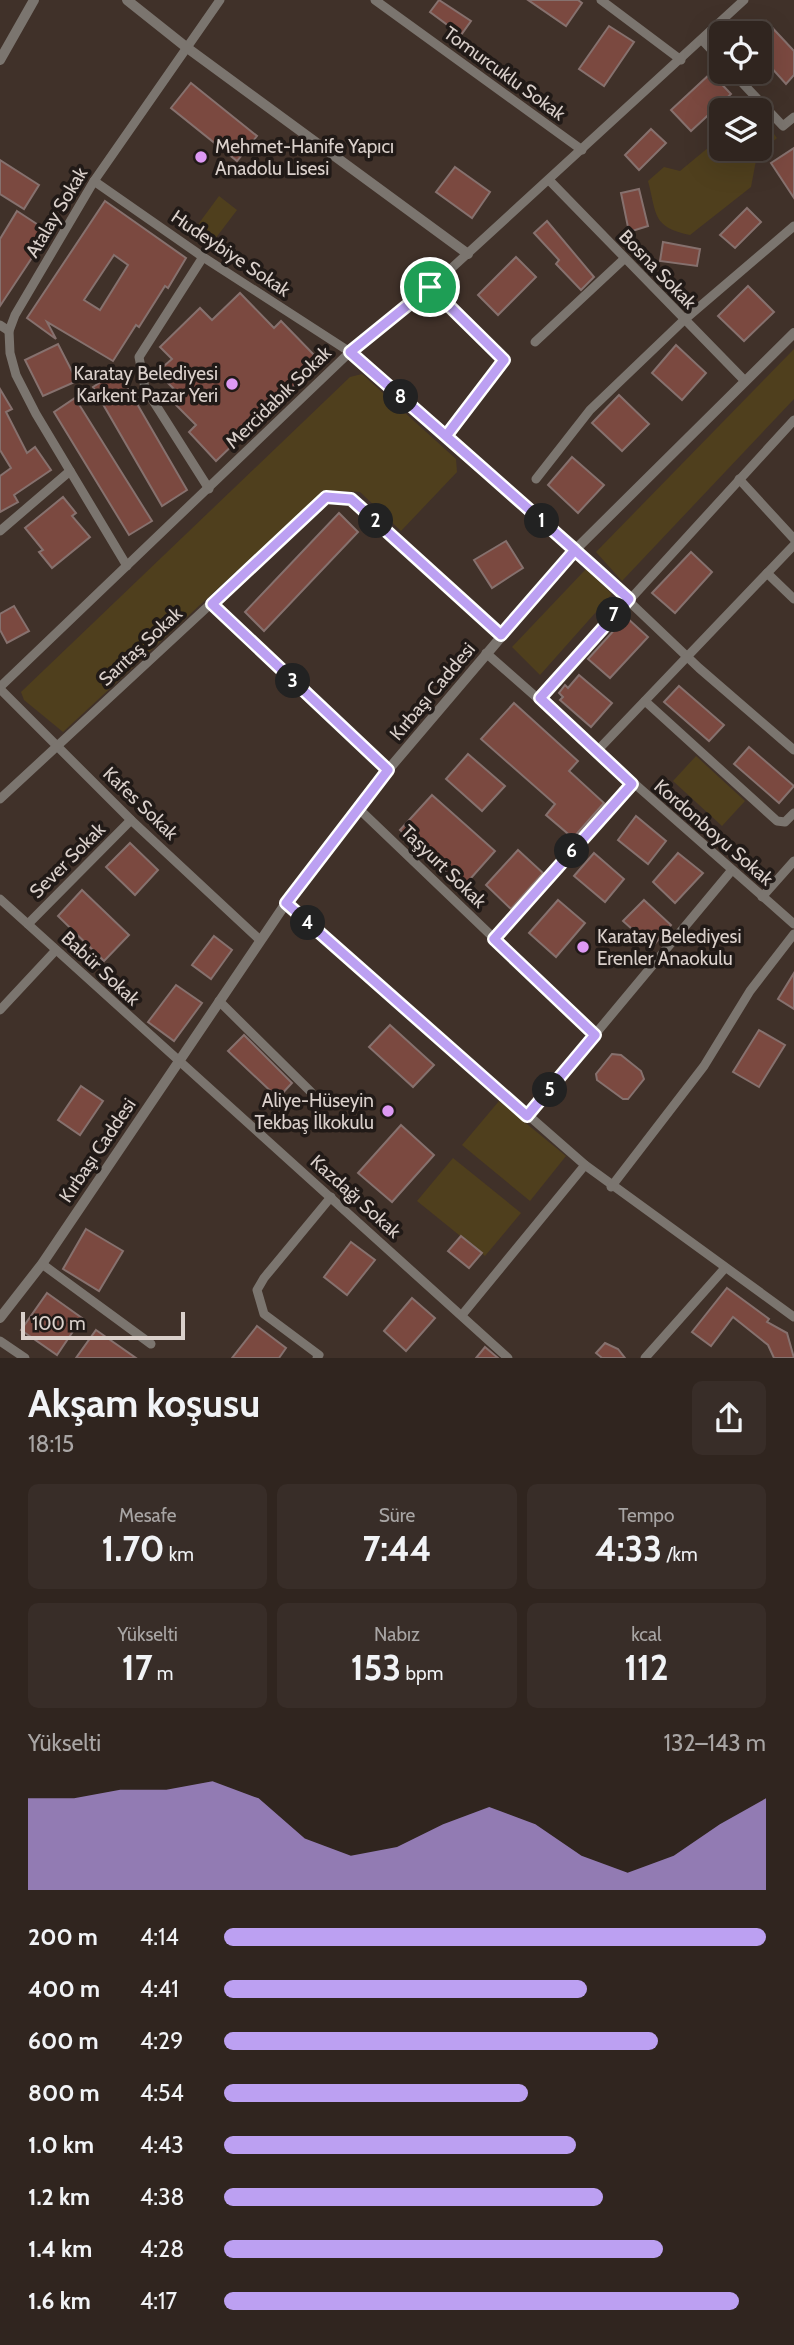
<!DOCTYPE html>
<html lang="tr">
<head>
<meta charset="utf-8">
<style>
  body { margin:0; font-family:Cabin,sans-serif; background:#382d28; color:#f1f3f6; height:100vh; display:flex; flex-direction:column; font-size:26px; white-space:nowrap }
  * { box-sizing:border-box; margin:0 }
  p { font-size:23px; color:#a8a5a4 }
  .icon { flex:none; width:38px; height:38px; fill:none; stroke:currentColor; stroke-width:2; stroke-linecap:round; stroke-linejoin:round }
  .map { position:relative; height:1358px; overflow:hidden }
  .panel { display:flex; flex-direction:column; background:#30251f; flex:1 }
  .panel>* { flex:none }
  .tools { position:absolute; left:709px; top:21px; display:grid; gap:14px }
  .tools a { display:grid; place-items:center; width:63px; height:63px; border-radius:10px; background:#30251f; box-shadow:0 7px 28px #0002,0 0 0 2px #4b423d; font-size:35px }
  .scale { position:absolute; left:21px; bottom:18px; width:164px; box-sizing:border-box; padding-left:7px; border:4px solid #dad0cb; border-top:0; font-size:19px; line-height:24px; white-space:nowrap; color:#dad0cb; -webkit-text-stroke:5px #211a17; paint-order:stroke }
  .pin { position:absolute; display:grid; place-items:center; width:60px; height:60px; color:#fff; margin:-30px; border:4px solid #fff; border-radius:50%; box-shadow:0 2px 7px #0007 }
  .km { position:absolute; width:35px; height:35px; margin:-18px; border-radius:50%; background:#222; color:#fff; font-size:19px; line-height:35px; text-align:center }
  .round { display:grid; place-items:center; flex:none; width:74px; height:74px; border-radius:10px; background:#382d28 }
  .overview { display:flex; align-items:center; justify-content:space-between; height:119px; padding:0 28px }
  h1 { font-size:38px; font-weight:800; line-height:52px }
  .stats { display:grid; grid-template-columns:repeat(3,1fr); gap:10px; height:119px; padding:7px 28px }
  .stats div { display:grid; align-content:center; border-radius:10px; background:#382d28; text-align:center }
  .stats b { font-size:35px; font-weight:800 }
  .stats small { font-size:19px; font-weight:400 }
  .stats p { font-size:19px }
  .chart { height:196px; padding:14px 28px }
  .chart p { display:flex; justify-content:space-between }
  .chart svg { width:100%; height:126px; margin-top:7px; fill:#bca0f2; opacity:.7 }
  ul { padding:0 28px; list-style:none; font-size:23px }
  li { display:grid; grid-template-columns:112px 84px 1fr; align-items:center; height:52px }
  li i { height:18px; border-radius:9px; background:#bca0f2 }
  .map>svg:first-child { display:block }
  .green { fill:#4f3f1d }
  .building { fill:#7b4940; stroke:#86716e; stroke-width:2; fill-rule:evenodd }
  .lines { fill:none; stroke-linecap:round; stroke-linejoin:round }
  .minor { stroke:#7b756f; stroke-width:9 }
  .tertiary { stroke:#7b756f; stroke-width:10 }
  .route-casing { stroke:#fff; stroke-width:14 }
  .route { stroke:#bca0f2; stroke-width:9 }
  .poi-dot { fill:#dd99f3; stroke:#211a17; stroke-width:2.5 }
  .labels { text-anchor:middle; stroke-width:7; stroke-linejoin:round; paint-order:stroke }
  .street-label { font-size:19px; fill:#dad0cb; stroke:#211a17 }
  .poi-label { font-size:19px; fill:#dad0cb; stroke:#211a17; text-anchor:start }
</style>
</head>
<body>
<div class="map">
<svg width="794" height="1358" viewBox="0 0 794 1358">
  <rect width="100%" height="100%" fill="#403129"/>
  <g class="green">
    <path d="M 760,116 L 777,138 L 757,155 L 751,187 L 690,235 C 652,227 657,215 648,181 L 664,167 L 680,171 L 721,137 L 721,149 L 760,149 Z"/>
    <polygon points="219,196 237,210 212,243 194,230"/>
    <polygon points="794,349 794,399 622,581 596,552"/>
    <polygon points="362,374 456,459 457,472 401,531 360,492 324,490 63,732 24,700 21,692 350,377"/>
    <polygon points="586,569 612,594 540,675 512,647"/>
    <polygon points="696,756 745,801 722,826 673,781"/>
    <polygon points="499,1101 566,1156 530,1201 462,1145"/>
    <polygon points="453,1158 521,1213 485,1256 417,1201"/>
  </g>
  <g class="building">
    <polygon points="439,0 471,21 461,35 430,12"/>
    <polygon points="528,0 578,0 582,3 566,26"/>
    <polygon points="766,21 794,51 794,75 786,84 760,55 760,33 753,33"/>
    <polygon points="609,26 634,42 604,86 579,69"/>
    <polygon points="711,73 731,94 691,131 671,110"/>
    <polygon points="191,83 257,136 237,161 171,108"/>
    <polygon points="651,129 666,143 639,170 625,155"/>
    <polygon points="794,148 794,198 771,163"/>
    <polygon points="0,160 39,185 24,209 0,194"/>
    <polygon points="455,167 490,192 472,218 436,192"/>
    <polygon points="639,189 648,226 629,232 621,193"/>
    <path d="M 105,201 L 186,258 L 168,288 L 165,286 L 139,327 L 136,325 L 113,361 L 47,322 L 56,339 L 27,318 ZM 114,255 L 128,265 L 100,310 L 84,300 Z"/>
    <polygon points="747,208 761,222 735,248 720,235"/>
    <polygon points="17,211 49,232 0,306 0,239"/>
    <polygon points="547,221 594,277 581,290 556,264 559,260 534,233"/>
    <polygon points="663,242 700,249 697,266 660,261"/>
    <polygon points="516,257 536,277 498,315 478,295"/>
    <polygon points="748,286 774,312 744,341 718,316"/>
    <polygon points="240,293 274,328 281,321 320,361 216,461 189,432 196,425 173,402 180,395 157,372 172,359 160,347 200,308 212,320"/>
    <polygon points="58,344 77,381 43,396 25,360"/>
    <polygon points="676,345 706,373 682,400 652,373"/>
    <polygon points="118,371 187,490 162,506 93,387"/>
    <polygon points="0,389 12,409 6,412 27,453 35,447 51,470 14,495 18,502 0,512 0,476 11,468 0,450"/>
    <polygon points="619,395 649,424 622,451 592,423"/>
    <polygon points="75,398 152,521 129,535 54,412"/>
    <polygon points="572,457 604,485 578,513 548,485"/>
    <polygon points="63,497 76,513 72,516 90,537 52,568 39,552 43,550 25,528"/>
    <polygon points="339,513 358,532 264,631 245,612"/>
    <polygon points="506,541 523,568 492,588 474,560"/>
    <polygon points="691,552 712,572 675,613 652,593"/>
    <polygon points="14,606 29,631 7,643 0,630 0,614"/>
    <polygon points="626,617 648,637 610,678 588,659"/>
    <polygon points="579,675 612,703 591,727 560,700 563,697 559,693 565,685 568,688"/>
    <polygon points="679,686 724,725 709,741 664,702"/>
    <polygon points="514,703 578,761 569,771 604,803 573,838 546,815 555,804 481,739"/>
    <polygon points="749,747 794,786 779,803 734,764"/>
    <polygon points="468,754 505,786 482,811 446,779"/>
    <polygon points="432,795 495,851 463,887 400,830"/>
    <polygon points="636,816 666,841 648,864 618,840"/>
    <polygon points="130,843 158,870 135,895 106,867"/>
    <polygon points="518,850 543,873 511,909 486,885"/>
    <polygon points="594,853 624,879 605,902 574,876"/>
    <polygon points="678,853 703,873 675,903 653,882"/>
    <polygon points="82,890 129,935 104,961 58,916"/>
    <polygon points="558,900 585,923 556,957 529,933"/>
    <polygon points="644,900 671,925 652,947 623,921"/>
    <polygon points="214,936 232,950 211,979 192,965"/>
    <polygon points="794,973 794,1009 778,999"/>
    <polygon points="176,985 202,1003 174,1041 148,1022"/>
    <polygon points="390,1025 434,1065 413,1087 369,1047"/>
    <polygon points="759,1030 785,1045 759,1087 733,1072"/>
    <polygon points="244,1035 292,1083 278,1098 228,1051"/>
    <polygon points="612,1054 621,1055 641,1071 644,1079 628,1099 623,1099 597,1080 596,1074"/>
    <polygon points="81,1086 103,1101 80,1135 58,1120"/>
    <polygon points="401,1125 434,1155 392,1202 358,1173"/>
    <polygon points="86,1229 123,1251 99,1291 63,1269"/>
    <polygon points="461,1236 482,1253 469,1268 448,1251"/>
    <polygon points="351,1242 375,1260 347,1295 324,1277"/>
    <polygon points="727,1288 769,1319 767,1322 787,1333 794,1358 774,1358 768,1345 733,1317 711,1346 692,1332"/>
    <polygon points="47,1293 82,1318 57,1355 21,1330"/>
    <polygon points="412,1298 435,1318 406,1351 384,1331"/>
    <polygon points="257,1326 286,1348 279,1358 232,1358"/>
    <polygon points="96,1330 136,1358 76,1358"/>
    <polygon points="605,1343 618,1349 625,1358 602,1358 596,1353"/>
    <polygon points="485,1347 498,1358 476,1358"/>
  </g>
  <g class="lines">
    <g class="minor">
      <polyline points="375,0 582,150"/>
      <polyline points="601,0 681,60"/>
      <polyline points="702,40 721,60"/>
      <polyline points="732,72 783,126 794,117"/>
      <polyline points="549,180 744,380"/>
      <polyline points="94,181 203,257 350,352 575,550 699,668 794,750"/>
      <polyline points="203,257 139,357 145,388 209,489"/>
      <polyline points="431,287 504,360 446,436"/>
      <polyline points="0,325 9,331"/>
      <polyline points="535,342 624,259"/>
      <polyline points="536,479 590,410 684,320 794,226"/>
      <polyline points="739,479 794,539"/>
      <polyline points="0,531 70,471"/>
      <polyline points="127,566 36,414 16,375 10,353 9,331 15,315 94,181 220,0"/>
      <polyline points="767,573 794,599"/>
      <polyline points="212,604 388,770"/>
      <polyline points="486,653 794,924"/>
      <polyline points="0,687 350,352 431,287 744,0"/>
      <polyline points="0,689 131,820 260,940"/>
      <polyline points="540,698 794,420"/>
      <polyline points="645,701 777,821 785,822 794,813"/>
      <polyline points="596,752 794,545"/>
      <polyline points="0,799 326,497 350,499 360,507 501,635"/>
      <polyline points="359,809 595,1035"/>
      <polyline points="762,897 794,861"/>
      <polyline points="0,899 508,1358"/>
      <polyline points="286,903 585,1165 794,1317"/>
      <polyline points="28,924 131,820"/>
      <polyline points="494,939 632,784"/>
      <polyline points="219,1001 311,1092"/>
      <polyline points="0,1010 56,950"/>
      <polyline points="527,1116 732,870"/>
      <polyline points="611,1187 704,1066 750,991 794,934"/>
      <polyline points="42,1264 151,1344"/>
      <polyline points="462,1315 585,1165"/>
      <polyline points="0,1341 25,1358"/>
      <polyline points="317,1358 319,1355 264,1314 257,1290 264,1278 331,1197"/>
      <polyline points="645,1358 725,1268"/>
    </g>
    <g class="tertiary">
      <polyline points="127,0 186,47 468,254"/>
      <polyline points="0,60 34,0"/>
      <polyline points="0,1318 42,1264 286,903 388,770 575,550 794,333"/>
    </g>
  </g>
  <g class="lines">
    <g class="route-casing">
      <path id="route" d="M 430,287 L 504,360 L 446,436 L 575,550 L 501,635 L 360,507 L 351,499 L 326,497 L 212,604 L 388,770 L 286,903 L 527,1116 L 595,1035 L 494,939 L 632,784 L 540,698 L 629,599 C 537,515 443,434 350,352 L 430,287"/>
    </g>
    <use href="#route" class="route"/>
  </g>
  <g class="poi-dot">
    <circle cx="201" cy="157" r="7"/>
    <circle cx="232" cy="384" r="7"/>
    <circle cx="583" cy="947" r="7"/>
    <circle cx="388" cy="1111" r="7"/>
  </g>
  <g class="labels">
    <g class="street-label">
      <text transform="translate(505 73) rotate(36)" y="7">Tomurcuklu Sokak</text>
      <text transform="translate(56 212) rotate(-59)" y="7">Atalay Sokak</text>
      <text transform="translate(231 253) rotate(34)" y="7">Hudeybiye Sokak</text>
      <text transform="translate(658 269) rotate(46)" y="7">Bosna Sokak</text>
      <text transform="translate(278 397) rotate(-44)" y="7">Mercidabık Sokak</text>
      <text transform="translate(140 646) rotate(-43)" y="7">Sarıtaş Sokak</text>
      <text transform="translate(432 691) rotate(-50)" y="7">Kırbaşı Caddesi</text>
      <text transform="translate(141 803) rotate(44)" y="7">Kafes Sokak</text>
      <text transform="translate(714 832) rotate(41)" y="7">Kordonboyu Sokak</text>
      <text transform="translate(67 860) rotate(-45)" y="7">Sever Sokak</text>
      <text transform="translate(444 866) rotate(44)" y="7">Taşyurt Sokak</text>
      <text transform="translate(101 968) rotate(43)" y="7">Babür Sokak</text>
      <text transform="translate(97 1150) rotate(-56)" y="7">Kırbaşı Caddesi</text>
      <text transform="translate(356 1196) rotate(42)" y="7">Kazdağı Sokak</text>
    </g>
    <g class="poi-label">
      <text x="215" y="153">Mehmet-Hanife Yapıcı<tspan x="215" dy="22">Anadolu Lisesi</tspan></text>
      <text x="218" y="380" text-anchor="end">Karatay Belediyesi<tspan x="218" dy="22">Karkent Pazar Yeri</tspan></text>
      <text x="597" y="943">Karatay Belediyesi<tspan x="597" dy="22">Erenler Anaokulu</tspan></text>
      <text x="374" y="1107" text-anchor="end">Aliye-Hüseyin<tspan x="374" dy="22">Tekbaş İlkokulu</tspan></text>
    </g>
  </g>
</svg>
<div class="tools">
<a><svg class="icon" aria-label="locate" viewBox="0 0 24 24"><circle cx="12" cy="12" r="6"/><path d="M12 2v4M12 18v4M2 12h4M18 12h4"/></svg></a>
<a><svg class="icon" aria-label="layers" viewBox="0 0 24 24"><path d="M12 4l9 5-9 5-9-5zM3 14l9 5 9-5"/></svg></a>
</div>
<div class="scale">100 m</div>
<div class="pin" style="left:430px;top:287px;background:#1e9e55"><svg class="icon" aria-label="arrive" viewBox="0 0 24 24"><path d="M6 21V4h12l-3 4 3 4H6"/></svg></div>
<b class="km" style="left:542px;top:521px">1</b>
<b class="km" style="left:376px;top:521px">2</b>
<b class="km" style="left:293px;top:681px">3</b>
<b class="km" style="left:308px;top:923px">4</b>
<b class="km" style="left:550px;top:1090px">5</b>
<b class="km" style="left:572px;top:851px">6</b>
<b class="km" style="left:614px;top:615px">7</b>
<b class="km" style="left:401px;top:397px">8</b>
</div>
<section class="panel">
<div class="overview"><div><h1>Akşam koşusu</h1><p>18:15</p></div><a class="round"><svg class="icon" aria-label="share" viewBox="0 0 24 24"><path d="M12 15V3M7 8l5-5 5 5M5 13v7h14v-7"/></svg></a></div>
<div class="stats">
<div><p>Mesafe</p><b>1.70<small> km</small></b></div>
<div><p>Süre</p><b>7:44</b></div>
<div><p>Tempo</p><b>4:33<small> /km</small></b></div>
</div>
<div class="stats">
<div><p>Yükselti</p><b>17<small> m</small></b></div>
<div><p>Nabız</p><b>153<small> bpm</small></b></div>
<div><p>kcal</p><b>112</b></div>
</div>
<div class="chart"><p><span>Yükselti</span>132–143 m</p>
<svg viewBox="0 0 160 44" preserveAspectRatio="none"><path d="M0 44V12L10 12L20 9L30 9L40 6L50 12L60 26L70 32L80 29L90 21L100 15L110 21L120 32L130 38L140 32L150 21L160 12V44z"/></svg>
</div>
<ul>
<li><b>200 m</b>4:14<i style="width:100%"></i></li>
<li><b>400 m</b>4:41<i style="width:67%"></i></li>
<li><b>600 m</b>4:29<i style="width:80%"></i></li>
<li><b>800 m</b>4:54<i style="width:56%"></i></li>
<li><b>1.0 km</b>4:43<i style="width:65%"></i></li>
<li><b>1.2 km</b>4:38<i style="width:70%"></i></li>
<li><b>1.4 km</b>4:28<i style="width:81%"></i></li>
<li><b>1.6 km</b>4:17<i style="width:95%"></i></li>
</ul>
</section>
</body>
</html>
